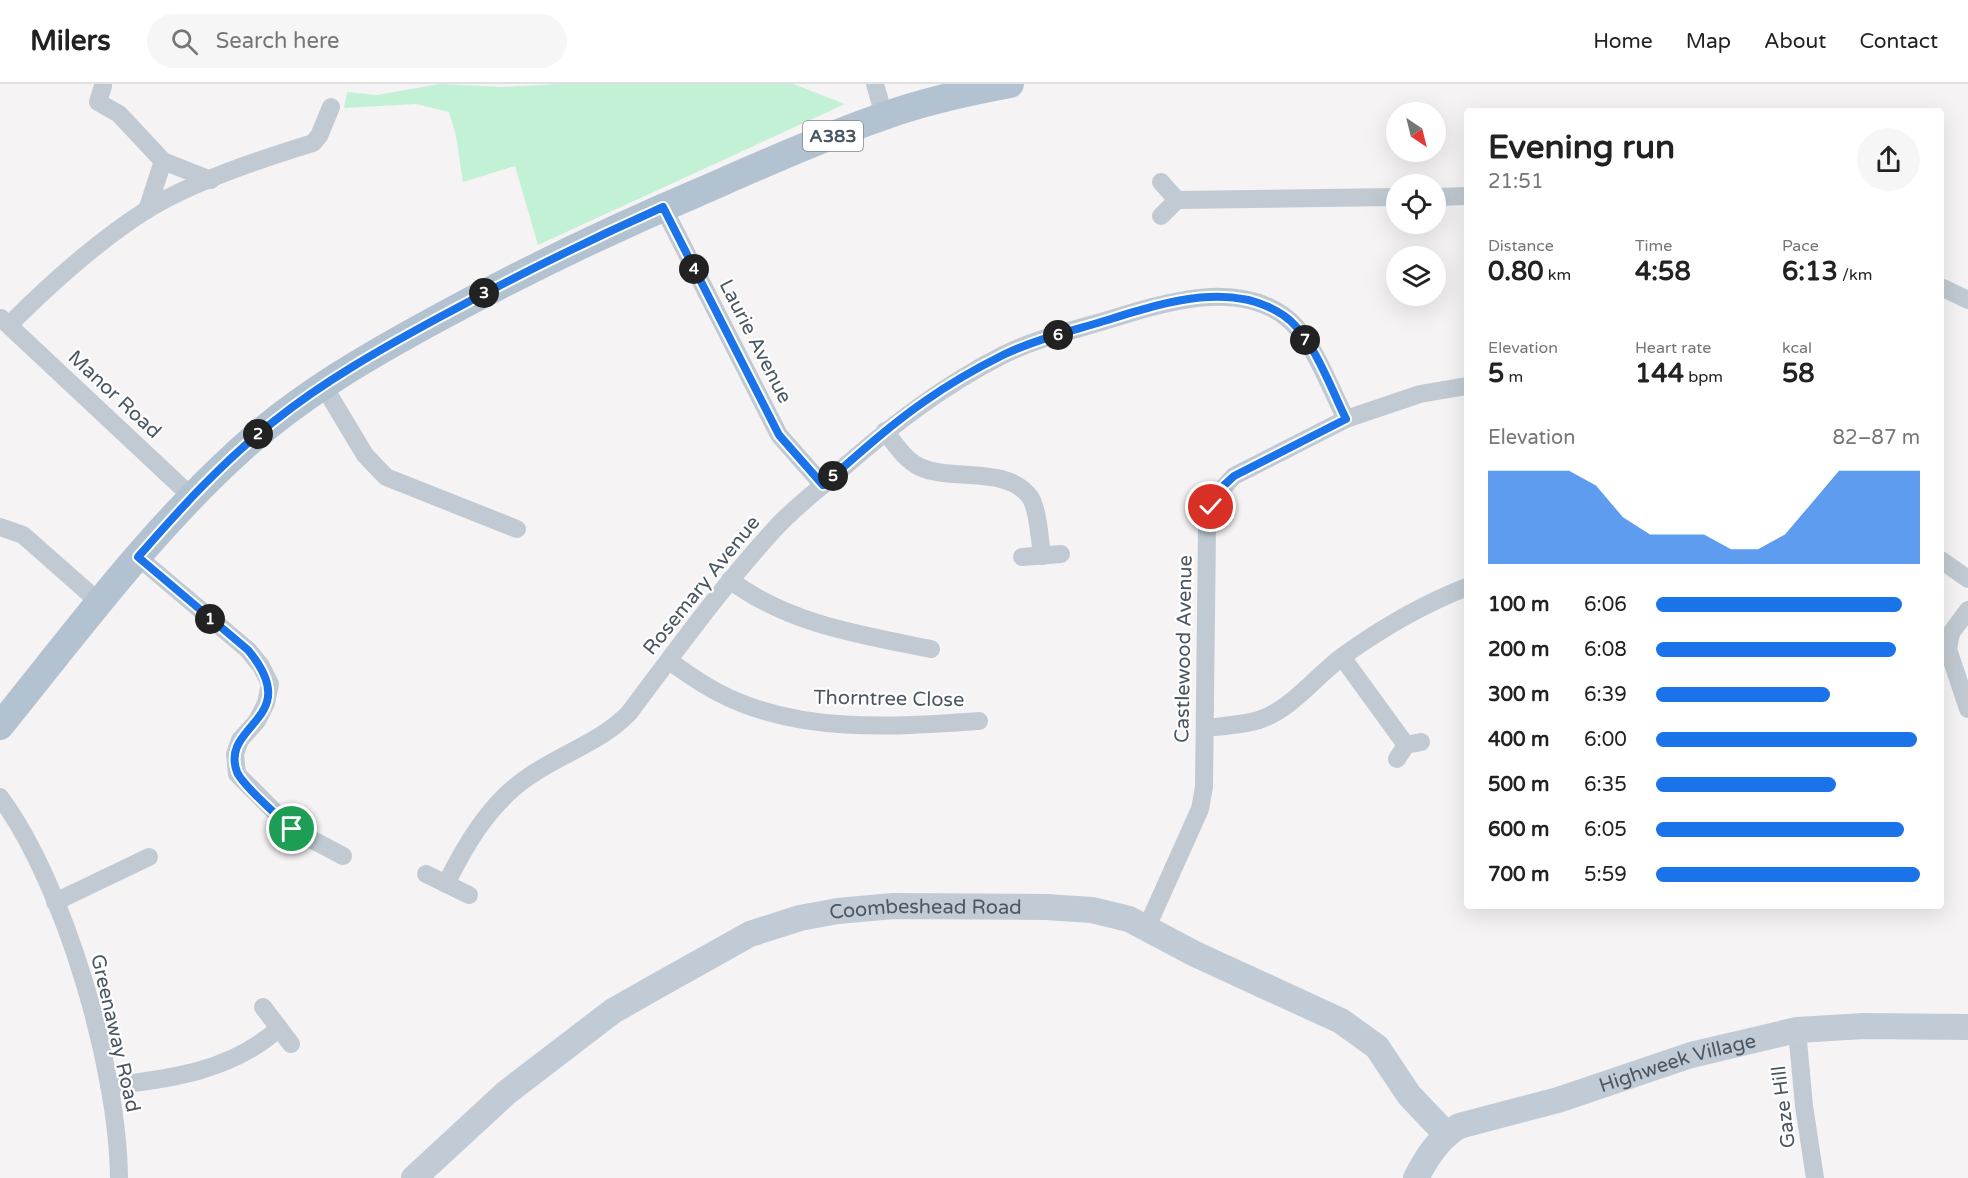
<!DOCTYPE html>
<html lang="en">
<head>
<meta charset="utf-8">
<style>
  body { margin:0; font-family:"Varela Round",sans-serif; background:#f6f6f6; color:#222; height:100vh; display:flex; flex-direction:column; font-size:22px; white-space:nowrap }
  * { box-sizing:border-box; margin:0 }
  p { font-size:20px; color:#767676 }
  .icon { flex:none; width:33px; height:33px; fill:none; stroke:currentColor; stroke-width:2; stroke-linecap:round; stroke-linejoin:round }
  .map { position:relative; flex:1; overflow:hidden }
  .details { position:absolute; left:1464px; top:24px; width:480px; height:801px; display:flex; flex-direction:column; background:#fff; border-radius:6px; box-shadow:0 6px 24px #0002 }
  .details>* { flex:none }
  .needle { width:39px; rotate:145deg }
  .controls { position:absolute; left:1386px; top:18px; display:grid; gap:12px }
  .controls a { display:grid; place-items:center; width:60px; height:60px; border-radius:50%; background:#fff; box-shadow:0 6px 24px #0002; font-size:30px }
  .pin { position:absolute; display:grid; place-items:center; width:51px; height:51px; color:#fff; margin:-26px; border:3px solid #fff; border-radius:50%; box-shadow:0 2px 6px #0007 }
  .km { position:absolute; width:30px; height:30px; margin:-15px; border-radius:50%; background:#222; color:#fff; font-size:16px; line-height:30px; text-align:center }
  .round { display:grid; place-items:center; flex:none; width:63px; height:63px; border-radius:32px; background:#f6f6f6 }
  .overview { display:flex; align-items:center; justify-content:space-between; height:102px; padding:0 24px }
  h1 { font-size:33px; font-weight:700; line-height:45px }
  .stats { display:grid; grid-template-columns:repeat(3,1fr); gap:9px; height:102px; padding:6px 24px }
  .stats div { display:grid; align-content:center }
  .stats b { font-size:26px; font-weight:700 }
  .stats small { font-size:16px; font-weight:400 }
  .stats p { font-size:16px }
  .chart { height:168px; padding:12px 24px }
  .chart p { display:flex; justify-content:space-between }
  .chart svg { width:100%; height:108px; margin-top:6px; fill:#1a73e8; opacity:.7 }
  ul { padding:0 24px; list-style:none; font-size:20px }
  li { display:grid; grid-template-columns:96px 72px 1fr; align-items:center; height:45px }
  li i { height:15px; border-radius:8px; background:#1a73e8 }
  header { display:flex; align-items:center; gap:36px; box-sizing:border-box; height:84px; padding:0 30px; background:#fff; border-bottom:2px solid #e0e0e0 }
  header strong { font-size:28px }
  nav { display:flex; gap:33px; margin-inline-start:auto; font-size:21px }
  .search { width:420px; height:54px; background:#f6f6f6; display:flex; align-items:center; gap:15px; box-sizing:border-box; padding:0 21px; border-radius:33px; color:#767676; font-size:22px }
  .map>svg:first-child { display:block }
  .green { fill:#c3f1d5 }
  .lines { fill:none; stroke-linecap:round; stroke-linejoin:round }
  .street { stroke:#c1cad2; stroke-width:18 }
  .secondary { stroke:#c1cbd6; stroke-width:26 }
  .primary { stroke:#b3c2d1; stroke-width:28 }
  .route-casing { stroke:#fff; stroke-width:12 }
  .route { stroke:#1a73e8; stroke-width:8 }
  .labels { text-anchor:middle; stroke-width:4.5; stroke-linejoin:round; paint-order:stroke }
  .shield { fill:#fff; stroke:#808990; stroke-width:1.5 }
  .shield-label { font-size:18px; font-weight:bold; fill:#4a5661 }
  .street-label { font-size:20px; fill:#4a5661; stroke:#fff }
</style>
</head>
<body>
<header>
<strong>Milers</strong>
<div class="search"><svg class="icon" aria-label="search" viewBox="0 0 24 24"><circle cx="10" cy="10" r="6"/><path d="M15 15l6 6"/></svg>Search here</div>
<nav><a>Home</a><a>Map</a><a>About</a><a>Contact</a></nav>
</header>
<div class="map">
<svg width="1968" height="1094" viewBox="0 0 1968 1094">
  <rect width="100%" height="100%" fill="#f5f3f3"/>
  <polygon class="green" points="440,0 503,3 558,0 793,0 845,20 538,161 515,82 463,98 456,52 449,28 416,20 344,24 347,8 376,11"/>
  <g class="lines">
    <g class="street">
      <polyline points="875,0 884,32"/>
      <polyline points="103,2 98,18 119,30 163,77 147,126"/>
      <polyline points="163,77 211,96"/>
      <polyline points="1161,98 1177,116 1161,132"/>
      <polyline points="1436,113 1467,112"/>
      <polyline points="1177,116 1396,113"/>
      <polyline points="663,123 779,351 823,401"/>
      <polyline points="1941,203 1968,216"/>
      <polyline points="1,234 191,412"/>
      <path d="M 9,241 C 51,199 95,159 145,127 C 191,98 261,75 313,59 L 319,52 L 331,23"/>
      <polyline points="323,301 365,371 386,393 517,445"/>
      <path d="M 885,347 C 895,360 905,376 920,383 C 952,398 1007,381 1030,413 C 1038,424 1040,457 1042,472"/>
      <polyline points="0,443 23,451 99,518"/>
      <polyline points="138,473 248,566 261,582 270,600 266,619 257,637 240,656 235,670 237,690 292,745 343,772"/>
      <polyline points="1022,473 1061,470"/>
      <polyline points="1941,476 1968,495"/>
      <path d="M 730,496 C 788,540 861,551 931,565"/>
      <polyline points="1968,526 1951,549 1948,565 1968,625"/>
      <polyline points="1342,573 1406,661"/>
      <path d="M 669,577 C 685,588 701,600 719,609 C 798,650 893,643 979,637"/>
      <path d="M 1205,644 C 1223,642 1242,641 1259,636 C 1292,625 1316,592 1343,572 C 1382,544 1423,520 1467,503"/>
      <polyline points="1397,675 1406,661 1421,658"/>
      <path d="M 0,713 C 65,801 118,985 119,1094"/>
      <polyline points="426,790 469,811"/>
      <path d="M 446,800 C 467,758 491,717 531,691 C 563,669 601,658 629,629 C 675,568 720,505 772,448 C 790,427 814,409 835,391 C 887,345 940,303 1003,271 C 1041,252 1084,244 1124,231 C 1173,216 1237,199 1283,231 C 1312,251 1330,305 1346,335"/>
      <polyline points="55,818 149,773"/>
      <path d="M 1147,843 L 1200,725 L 1204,703 L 1207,443 C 1211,421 1218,408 1234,392 L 1346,335 L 1420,310 L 1467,302"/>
      <polyline points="263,923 291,960"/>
      <polyline points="1797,946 1804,1022 1815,1094"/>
      <path d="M 109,1002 C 169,995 233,987 279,944"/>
    </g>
    <g class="secondary">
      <path id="s1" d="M 414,1094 L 506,1009 L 613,927 L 657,902 L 750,850 L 800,834 L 838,827 L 893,822 L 1046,823 L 1092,826 L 1129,835 L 1195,870 L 1341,937 L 1377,963 L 1409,1011 L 1446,1050"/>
      <path id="s2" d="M 1416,1094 C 1427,1073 1438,1055 1459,1042 L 1558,1016 L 1691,971 L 1797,946 L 1864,942 L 1968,943"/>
    </g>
    <path class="primary" d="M 0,642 C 76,548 149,449 238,368 C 298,312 370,271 442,232 C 525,187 610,146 697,109 C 759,82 821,54 884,32 C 925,17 967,8 1010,0"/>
  </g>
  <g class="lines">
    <g class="route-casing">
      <path id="route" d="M 292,745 C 280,734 242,701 237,688 C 219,639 306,636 248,566 L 138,473 C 180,425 222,378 273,338 C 324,297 381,265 438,234 C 512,194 587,157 663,123 L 779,351 L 823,401 C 856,372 889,342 925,317 C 949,300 977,284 1003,271 C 1032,257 1063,249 1094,240 C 1152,223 1227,193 1283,231 C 1312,250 1331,305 1346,335 L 1234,392 L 1220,405 L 1211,423"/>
    </g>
    <use href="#route" class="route"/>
  </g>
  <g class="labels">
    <rect class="shield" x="803" y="37" width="60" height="30" rx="4.5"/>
    <g class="shield-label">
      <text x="833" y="58">A383</text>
    </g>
    <g class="street-label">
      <text transform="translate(756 257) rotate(63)" y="7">Laurie Avenue</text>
      <text transform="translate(115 310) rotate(43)" y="7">Manor Road</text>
      <text transform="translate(701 501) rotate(-51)" y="7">Rosemary Avenue</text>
      <text transform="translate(1183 565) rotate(-89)" y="7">Castlewood Avenue</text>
      <text transform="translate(889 614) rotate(1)" y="7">Thorntree Close</text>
      <text dy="7" stroke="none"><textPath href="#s1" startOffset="596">Coombeshead Road</textPath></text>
      <text transform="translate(116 949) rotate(77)" y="7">Greenaway Road</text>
      <text dy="7" stroke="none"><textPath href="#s2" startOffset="296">Highweek Village</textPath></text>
      <text transform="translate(1783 1023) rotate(-97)" y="7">Gaze Hill</text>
    </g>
  </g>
</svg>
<div class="controls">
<a><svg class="needle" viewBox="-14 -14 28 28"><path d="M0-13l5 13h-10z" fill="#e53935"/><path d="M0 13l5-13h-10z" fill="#767676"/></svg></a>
<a><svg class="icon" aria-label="locate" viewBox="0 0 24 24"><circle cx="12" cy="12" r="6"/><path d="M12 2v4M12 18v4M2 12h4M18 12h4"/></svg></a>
<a><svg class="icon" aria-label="layers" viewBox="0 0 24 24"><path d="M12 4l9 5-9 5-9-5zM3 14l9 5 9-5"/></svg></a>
</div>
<div class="pin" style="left:292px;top:745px;background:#1e9e55"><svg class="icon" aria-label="arrive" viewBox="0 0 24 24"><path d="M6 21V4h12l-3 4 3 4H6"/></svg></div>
<div class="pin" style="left:1211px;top:423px;background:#d93025"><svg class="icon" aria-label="check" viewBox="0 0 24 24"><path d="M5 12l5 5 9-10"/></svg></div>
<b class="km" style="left:210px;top:535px">1</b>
<b class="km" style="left:258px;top:350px">2</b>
<b class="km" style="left:484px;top:209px">3</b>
<b class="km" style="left:694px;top:185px">4</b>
<b class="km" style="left:833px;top:392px">5</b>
<b class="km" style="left:1058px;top:251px">6</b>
<b class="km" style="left:1305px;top:256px">7</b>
<section class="details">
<div class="overview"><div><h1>Evening run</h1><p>21:51</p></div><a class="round"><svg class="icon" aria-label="share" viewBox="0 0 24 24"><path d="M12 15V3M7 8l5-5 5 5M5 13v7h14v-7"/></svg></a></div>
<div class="stats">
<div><p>Distance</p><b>0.80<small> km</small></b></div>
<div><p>Time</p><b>4:58</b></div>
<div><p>Pace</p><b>6:13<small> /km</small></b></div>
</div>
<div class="stats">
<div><p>Elevation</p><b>5<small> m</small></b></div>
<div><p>Heart rate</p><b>144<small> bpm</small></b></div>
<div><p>kcal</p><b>58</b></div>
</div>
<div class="chart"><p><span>Elevation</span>82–87 m</p>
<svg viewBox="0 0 160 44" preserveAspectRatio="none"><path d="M0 44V6L10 6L20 6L30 6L40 12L50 25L60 32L70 32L80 32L90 38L100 38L110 32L120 19L130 6L140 6L150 6L160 6V44z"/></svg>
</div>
<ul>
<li><b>100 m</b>6:06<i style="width:93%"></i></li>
<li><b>200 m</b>6:08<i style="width:91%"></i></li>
<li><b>300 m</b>6:39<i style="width:66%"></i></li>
<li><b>400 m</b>6:00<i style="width:99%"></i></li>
<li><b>500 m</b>6:35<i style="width:68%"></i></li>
<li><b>600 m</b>6:05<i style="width:94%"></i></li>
<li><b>700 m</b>5:59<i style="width:100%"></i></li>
</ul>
</section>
</div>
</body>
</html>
